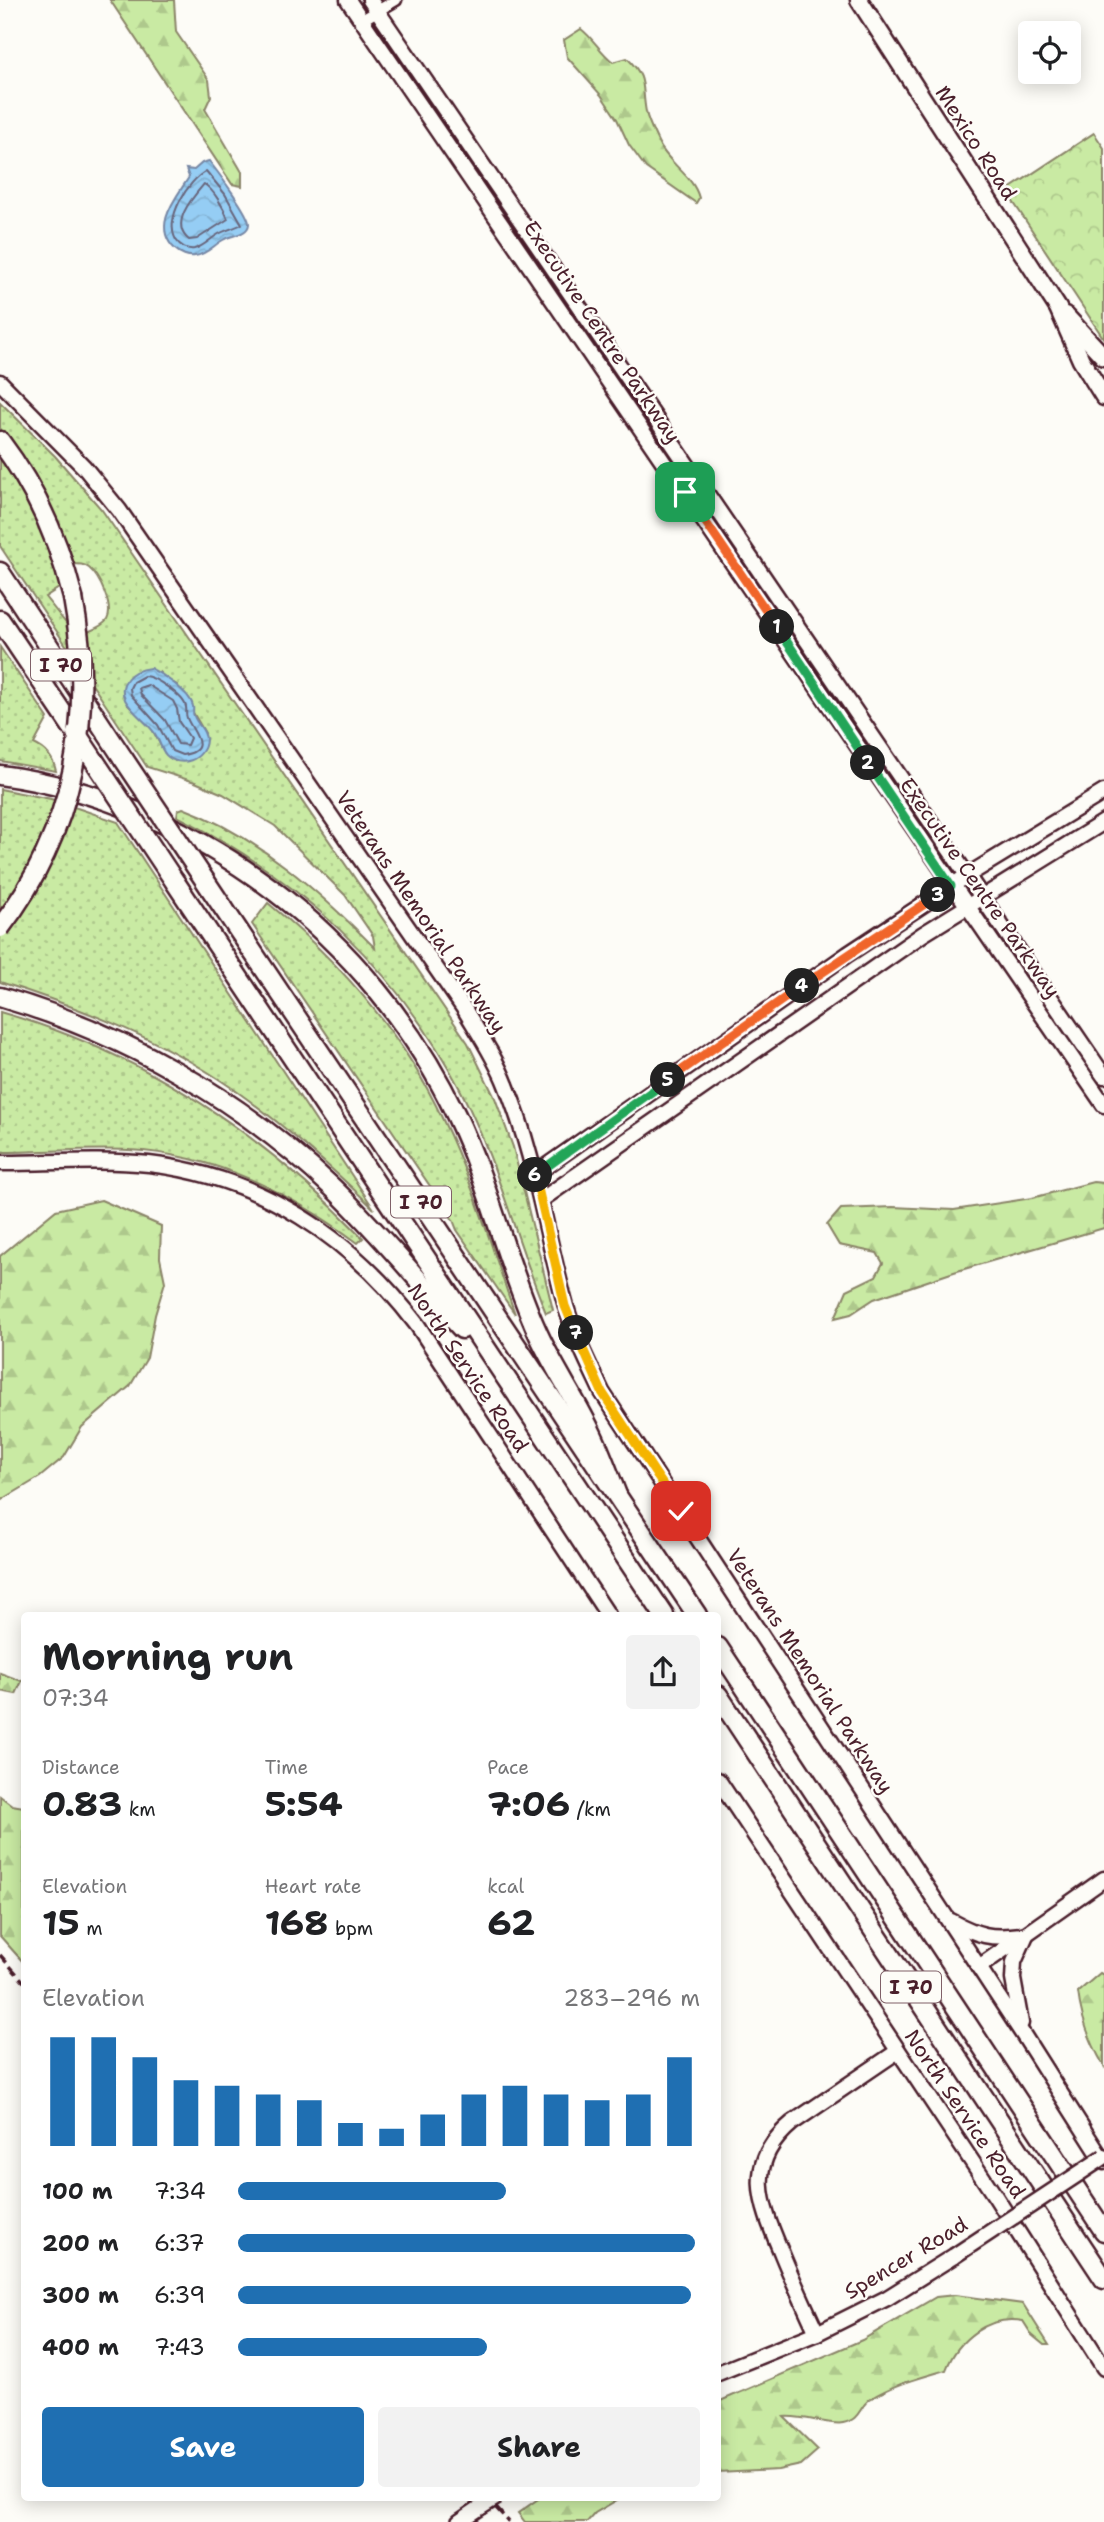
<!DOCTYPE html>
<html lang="en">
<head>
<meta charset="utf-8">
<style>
  body { margin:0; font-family:"Shantell Sans",sans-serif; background:#f2f2f2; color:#202124; height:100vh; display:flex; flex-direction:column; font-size:26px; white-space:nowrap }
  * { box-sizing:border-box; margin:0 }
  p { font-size:23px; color:#757577 }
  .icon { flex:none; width:38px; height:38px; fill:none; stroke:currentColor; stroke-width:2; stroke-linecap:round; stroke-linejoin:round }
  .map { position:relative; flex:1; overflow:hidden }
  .side { position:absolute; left:21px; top:1612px; width:700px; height:889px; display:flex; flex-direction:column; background:#fff; border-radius:7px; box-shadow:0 4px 18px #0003 }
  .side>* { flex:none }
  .fabs { position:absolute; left:1018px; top:21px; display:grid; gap:14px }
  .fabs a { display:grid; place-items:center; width:63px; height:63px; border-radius:7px; background:#fff; box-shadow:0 4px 18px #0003; font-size:35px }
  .pin { position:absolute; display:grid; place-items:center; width:60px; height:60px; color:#fff; margin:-30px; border-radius:14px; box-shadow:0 4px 10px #0006 }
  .km { position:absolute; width:35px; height:35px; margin:-18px; border-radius:50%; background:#222; color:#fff; font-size:19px; line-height:35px; text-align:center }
  .round { display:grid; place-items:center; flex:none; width:74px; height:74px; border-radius:7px; background:#f2f2f2 }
  .overview { display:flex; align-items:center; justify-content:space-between; height:119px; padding:0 21px }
  h1 { font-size:38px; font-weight:700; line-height:52px }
  .stats { display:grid; grid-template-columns:repeat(3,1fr); gap:10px; height:119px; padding:7px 21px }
  .stats div { display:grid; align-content:center }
  .stats b { font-size:35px; font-weight:700 }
  .stats small { font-size:19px; font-weight:400 }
  .stats p { font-size:19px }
  .chart { height:196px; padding:14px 21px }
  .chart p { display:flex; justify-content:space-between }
  .chart svg { width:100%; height:126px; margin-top:7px; stroke:#1f6fb2; stroke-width:6 }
  .primary-button { display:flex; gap:14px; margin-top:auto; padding:14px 21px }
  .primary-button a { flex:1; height:80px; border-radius:7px; background:#1f6fb2; color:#fff; font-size:28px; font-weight:700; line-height:80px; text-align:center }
  .primary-button a+a { background:#f2f2f2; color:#202124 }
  ul { padding:0 21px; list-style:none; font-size:23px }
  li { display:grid; grid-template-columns:112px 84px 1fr; align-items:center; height:52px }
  li i { height:18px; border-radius:9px; background:#1f6fb2 }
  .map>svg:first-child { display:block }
  .grass { fill:url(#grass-dots); stroke:#8a8467; stroke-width:2; fill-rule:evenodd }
  .forest { fill:url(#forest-firs); stroke:#8a8467; stroke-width:2 }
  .park { fill:url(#park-crowns); stroke:#8a8467; stroke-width:2 }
  .water { fill:url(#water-waves); stroke:#7787a4; stroke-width:2 }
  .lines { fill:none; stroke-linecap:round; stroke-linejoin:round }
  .shore { stroke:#68657b; stroke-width:2 }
  .street-casing { stroke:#4a1f2b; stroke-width:15 }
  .secondary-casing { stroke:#4a1f2b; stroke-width:19 }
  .primary-casing { stroke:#4a1f2b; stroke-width:21 }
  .highway-casing { stroke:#4a1f2b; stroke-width:23 }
  .street { stroke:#fdfcf7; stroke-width:10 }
  .secondary { stroke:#fdfcf7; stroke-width:14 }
  .primary { stroke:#fdfcf7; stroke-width:16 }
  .highway { stroke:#fdfcf7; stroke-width:18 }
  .rail { stroke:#4a1f2b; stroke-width:3.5; stroke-dasharray:10 5; stroke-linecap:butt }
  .secondary-bridge-casing { stroke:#4a1f2b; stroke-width:19; stroke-linecap:butt }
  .highway-bridge-casing { stroke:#4a1f2b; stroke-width:23; stroke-linecap:butt }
  .secondary-bridge { stroke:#fdfcf7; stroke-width:14 }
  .highway-bridge { stroke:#fdfcf7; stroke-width:18 }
  .split-1-casing { stroke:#fff; stroke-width:14 }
  .split-2-casing { stroke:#fff; stroke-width:14 }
  .split-3-casing { stroke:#fff; stroke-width:14 }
  .split-4-casing { stroke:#fff; stroke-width:14 }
  .split-5-casing { stroke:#fff; stroke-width:14 }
  .split-6-casing { stroke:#fff; stroke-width:14 }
  .split-7-casing { stroke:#fff; stroke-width:14 }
  .split-8-casing { stroke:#fff; stroke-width:14 }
  .split-9-casing { stroke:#fff; stroke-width:14 }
  .split-1 { stroke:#f0652b; stroke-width:9 }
  .split-2 { stroke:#22a559; stroke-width:9 }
  .split-3 { stroke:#22a559; stroke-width:9 }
  .split-4 { stroke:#f0652b; stroke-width:9 }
  .split-5 { stroke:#f0652b; stroke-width:9 }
  .split-6 { stroke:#22a559; stroke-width:9 }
  .split-7 { stroke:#f5b400; stroke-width:9 }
  .split-8 { stroke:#f5b400; stroke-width:9 }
  .split-9 { stroke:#f5b400; stroke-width:9 }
  .labels { text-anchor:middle; stroke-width:5; stroke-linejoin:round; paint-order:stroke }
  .shield { fill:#fdfcf7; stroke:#806168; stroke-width:2 }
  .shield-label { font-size:19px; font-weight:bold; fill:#4a1f2b }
  .street-label { font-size:21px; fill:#4a1f2b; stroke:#fdfcf7 }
</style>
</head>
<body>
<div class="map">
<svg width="1104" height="2522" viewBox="0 0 1104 2522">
  <defs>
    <pattern id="grass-dots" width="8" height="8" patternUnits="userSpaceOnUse" patternTransform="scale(1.75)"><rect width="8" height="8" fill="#c9eaa3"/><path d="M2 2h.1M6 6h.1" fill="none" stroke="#aec88c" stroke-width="1.8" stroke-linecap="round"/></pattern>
    <pattern id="forest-firs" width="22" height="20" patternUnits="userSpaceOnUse" patternTransform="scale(1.75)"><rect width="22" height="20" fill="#c9eaa3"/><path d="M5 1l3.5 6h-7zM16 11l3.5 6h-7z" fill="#aec88c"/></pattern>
    <pattern id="park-crowns" width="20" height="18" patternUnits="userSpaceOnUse" patternTransform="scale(1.75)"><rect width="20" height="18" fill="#c9eaa3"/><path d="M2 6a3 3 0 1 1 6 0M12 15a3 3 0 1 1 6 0" fill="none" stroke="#aec88c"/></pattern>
    <pattern id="water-waves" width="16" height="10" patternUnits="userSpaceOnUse" patternTransform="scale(1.75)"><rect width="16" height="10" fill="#95cdf4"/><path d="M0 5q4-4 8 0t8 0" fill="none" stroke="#82b0d1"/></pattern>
  </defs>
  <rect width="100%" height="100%" fill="#fdfcf7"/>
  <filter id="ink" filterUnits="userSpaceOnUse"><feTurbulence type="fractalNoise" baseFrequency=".0143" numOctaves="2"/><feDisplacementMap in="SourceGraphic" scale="14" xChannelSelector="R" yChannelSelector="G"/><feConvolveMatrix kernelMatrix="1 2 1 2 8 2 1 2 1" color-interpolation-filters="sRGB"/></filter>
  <g filter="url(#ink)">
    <g class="grass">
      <path d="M 0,402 L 55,456 L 102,510 L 468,1043 L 495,1098 L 513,1147 L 553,1310 L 546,1313 C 516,1240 497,1161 461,1091 C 398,969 298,877 177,816 L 178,810 L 183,808 C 256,835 321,893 375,948 L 373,936 L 345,895 L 275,826 L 223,794 L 195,782 L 147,767 L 0,546 L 0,452 L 43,528 L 62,586 L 45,597 L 77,637 C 85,632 102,628 107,620 C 114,608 100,577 89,568 C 84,564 79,564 73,564 L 58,526 L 20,456 L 0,428 ZM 159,672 L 166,679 L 177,685 L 205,733 L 175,761 L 163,750 L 152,729 L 128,705 Z"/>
      <path d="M 0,647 L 48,718 L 34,744 C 47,750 53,758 56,771 L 0,761 Z"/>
      <path d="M 0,789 L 51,799 L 118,822 L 374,1209 C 329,1165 283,1124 232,1088 C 162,1039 81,1008 0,982 Z"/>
      <path d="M 268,903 C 341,963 403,1033 443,1120 C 473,1182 492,1249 515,1314 L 457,1230 L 453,1220 L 252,924 Z"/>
      <path d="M 0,1012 C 141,1052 262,1133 363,1238 L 358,1243 C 290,1193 215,1154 128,1150 C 86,1148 43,1152 0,1152 Z"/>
    </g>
    <g class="forest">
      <polygon points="110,0 174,0 176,32 209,80 211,96 205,109 242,172 242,186 232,184"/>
      <path d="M 581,29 C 593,38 600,52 613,62 L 627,58 C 648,78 641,86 646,112 C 648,122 654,133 658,142 C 668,164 693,175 699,198 L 696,203 L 646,168 L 629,145 L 617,119 L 601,95 L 567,57 L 564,40 Z"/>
      <polygon points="1093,1182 1104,1183 1104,1228 954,1272 874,1299 851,1314 835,1318 847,1290 876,1276 883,1263 877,1253 839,1245 827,1225 841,1209 893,1207 954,1210 1032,1198"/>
      <polygon points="101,1200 161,1226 160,1258 165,1282 155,1315 147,1358 130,1386 82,1427 64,1457 40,1477 0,1501 0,1256 56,1210"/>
      <polygon points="0,1673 22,1681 16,1694 0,1691"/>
      <polygon points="0,1796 12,1805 24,1807 24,1963 0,1936"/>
      <path d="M 1100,1973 L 1104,1975 L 1104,2066 C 1090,2042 1081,2019 1078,1992 Z"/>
      <path d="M 955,2295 L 1023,2304 L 1049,2345 L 1044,2345 L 1032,2335 L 1023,2321 C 988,2315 958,2339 946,2370 C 920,2378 894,2384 870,2399 C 858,2408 861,2419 843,2423 C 832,2426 802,2415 784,2417 L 818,2450 L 801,2465 L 778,2470 L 718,2473 L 718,2402 L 862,2340 L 936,2297 Z"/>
      <polygon points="541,2497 622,2497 595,2513 587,2522 525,2522 518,2513"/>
    </g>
    <polygon class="park" points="1094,133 1104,148 1104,339 1006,191"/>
    <g class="water">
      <path d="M 209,161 C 217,171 250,215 249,224 C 248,235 231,235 223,240 C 214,245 206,255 195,256 C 188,257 180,254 175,249 C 151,226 176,198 189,177 L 186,169 L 194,170 L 202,163 Z"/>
      <path d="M 150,668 C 162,674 190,692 193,706 C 194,710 192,713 194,716 C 197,725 206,729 206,740 C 205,760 180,769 166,755 C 160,748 159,738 153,731 C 143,717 111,699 127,679 C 132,672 141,669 150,668 Z"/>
    </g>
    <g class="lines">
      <g class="shore">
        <path d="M 206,171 L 225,194 L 242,224 C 235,228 225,230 217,235 C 210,239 203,247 194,249 C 187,250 180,246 176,240 C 164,218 188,181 206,171 Z"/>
        <path d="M 204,184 C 214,190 224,208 228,219 L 197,239 L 189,240 C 169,224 192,198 204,184 Z"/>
        <path d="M 144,676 C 154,676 184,696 186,707 C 187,713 185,713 187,718 C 191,730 214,751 182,755 L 172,751 L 158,725 L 131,695 L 130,688 L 133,682 Z"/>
        <polygon points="148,685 173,701 177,709 179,722 190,738 187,745 178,744 165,720 141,695 139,688"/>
      </g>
      <g class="street-casing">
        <polyline id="street" points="362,20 396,0"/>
      </g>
      <g class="secondary-casing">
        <g id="secondary">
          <path d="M 348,0 C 601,368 850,738 1104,1105"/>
          <polyline points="370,0 1104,1076"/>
          <path d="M 0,382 L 84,467 L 119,510 L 465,1010 C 480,1035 496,1059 506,1085 C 535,1155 545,1230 565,1303 C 573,1333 588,1363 602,1392 L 1024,2036 L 1104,2162"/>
          <path d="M 0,1163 C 49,1163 100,1159 149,1164 C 261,1177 351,1237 418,1326 L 608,1615"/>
          <polyline points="535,1174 848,954 968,875 1104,792"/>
          <polyline points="541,1200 923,934 1104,822"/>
          <polyline points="718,1780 995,2196 1104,2368"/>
          <path d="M 951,1921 C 979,1936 990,1939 1022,1935"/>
          <polyline points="979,1967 1104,1879"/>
          <polyline points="1021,2023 1013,1979 1014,1962 1026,1935"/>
          <path d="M 817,2333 C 805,2307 793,2281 782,2254 C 761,2204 743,2164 792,2123 L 898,2051"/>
          <polyline points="718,2373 817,2333 887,2298 954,2256"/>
          <polyline points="459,2522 481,2507"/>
        </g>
      </g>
      <g class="primary-casing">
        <g id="primary">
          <polyline points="859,0 1058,308 1081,360 1104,397"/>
          <polyline points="1065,315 1104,357"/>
        </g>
      </g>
      <g class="highway-casing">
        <g id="highway">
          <path d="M 0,441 C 35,487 59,541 73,598"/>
          <polyline points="0,572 123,758"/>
          <polyline points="0,620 76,733"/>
          <path d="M 0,775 C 198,802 371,936 456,1115 C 489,1184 505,1259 536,1329 C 552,1366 576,1399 593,1436 C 602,1455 609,1475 617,1495"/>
          <polyline points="175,882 664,1615"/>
          <polyline points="224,909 697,1615"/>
          <path d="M 0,997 C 124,1033 240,1099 333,1188 C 379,1232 419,1282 462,1329"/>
          <polyline points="718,1647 1104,2231"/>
          <polyline points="718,1695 1104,2279"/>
        </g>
      </g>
      <use href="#street" class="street"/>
      <use href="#secondary" class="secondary"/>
      <use href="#primary" class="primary"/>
      <use href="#highway" class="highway"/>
      <g class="rail">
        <polyline points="0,1955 24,1982"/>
        <polyline points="486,2497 509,2522"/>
      </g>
      <g class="secondary-bridge-casing">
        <g id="secondary-bridge">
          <polyline points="954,2256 1104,2157"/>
          <polyline points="481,2507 497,2497"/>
        </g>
      </g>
      <g class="highway-bridge-casing">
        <g id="highway-bridge">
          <polyline points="76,733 175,882"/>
          <polyline points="123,758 224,909"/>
          <path d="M 0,928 C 74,832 95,715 73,598"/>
        </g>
      </g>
      <use href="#secondary-bridge" class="secondary-bridge"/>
      <use href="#highway-bridge" class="highway-bridge"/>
    </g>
  </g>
  <g class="lines" filter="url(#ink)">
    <g class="split-1-casing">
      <polyline id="split-1" points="685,492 777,627"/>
    </g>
    <g class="split-2-casing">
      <polyline id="split-2" points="777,627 868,763"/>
    </g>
    <g class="split-3-casing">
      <polyline id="split-3" points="868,763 951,886 938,895"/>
    </g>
    <g class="split-4-casing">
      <polyline id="split-4" points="802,986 938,895"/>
    </g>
    <g class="split-5-casing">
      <polyline id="split-5" points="668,1080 802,986"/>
    </g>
    <g class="split-6-casing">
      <polyline id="split-6" points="535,1175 668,1080"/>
    </g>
    <g class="split-7-casing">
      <polyline id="split-7" points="535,1175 565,1306 576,1333"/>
    </g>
    <g class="split-8-casing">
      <polyline id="split-8" points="576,1333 602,1392 657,1476"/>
    </g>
    <g class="split-9-casing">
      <polyline id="split-9" points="657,1476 681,1511"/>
    </g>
    <use href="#split-1" class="split-1"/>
    <use href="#split-2" class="split-2"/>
    <use href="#split-3" class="split-3"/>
    <use href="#split-4" class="split-4"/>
    <use href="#split-5" class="split-5"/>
    <use href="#split-6" class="split-6"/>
    <use href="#split-7" class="split-7"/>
    <use href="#split-8" class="split-8"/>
    <use href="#split-9" class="split-9"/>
  </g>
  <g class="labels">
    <g class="shield">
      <rect x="31" y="649.5" width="60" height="31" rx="5"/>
      <rect x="391" y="1186.5" width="60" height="31" rx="5"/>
      <rect x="881" y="1971.5" width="60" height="31" rx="5"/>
    </g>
    <g class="shield-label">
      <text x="61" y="672">I 70</text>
      <text x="421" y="1209">I 70</text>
      <text x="911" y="1994">I 70</text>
    </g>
    <g class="street-label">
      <text transform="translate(976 143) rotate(57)" y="7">Mexico Road</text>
      <text transform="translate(602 332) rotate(56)" y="7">Executive Centre Parkway</text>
      <text transform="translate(980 888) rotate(55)" y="7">Executive Centre Parkway</text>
      <text transform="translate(421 912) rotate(56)" y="7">Veterans Memorial Parkway</text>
      <text transform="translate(468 1368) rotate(56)" y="7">North Service Road</text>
      <text transform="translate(810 1671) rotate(57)" y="7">Veterans Memorial Parkway</text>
      <text transform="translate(965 2114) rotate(56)" y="7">North Service Road</text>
      <text transform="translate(906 2258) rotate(-31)" y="7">Spencer Road</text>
    </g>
  </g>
</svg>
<div class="fabs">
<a><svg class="icon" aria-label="locate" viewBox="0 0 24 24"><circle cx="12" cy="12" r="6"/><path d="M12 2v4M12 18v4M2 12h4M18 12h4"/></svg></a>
</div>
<div class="pin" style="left:685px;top:492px;background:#1e9e55"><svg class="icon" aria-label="arrive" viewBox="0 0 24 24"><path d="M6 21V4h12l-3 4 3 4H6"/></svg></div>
<div class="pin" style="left:681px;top:1511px;background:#d93025"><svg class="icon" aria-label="check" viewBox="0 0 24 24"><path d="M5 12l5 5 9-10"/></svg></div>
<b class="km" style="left:777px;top:627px">1</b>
<b class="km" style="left:868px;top:763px">2</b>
<b class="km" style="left:938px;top:895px">3</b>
<b class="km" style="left:802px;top:986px">4</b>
<b class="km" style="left:668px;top:1080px">5</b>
<b class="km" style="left:535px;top:1175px">6</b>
<b class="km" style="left:576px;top:1333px">7</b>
<section class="side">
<div class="overview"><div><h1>Morning run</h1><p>07:34</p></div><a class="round"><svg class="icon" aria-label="share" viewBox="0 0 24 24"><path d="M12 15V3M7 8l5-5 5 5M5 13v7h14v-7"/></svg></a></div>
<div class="stats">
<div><p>Distance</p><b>0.83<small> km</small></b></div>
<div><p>Time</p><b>5:54</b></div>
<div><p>Pace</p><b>7:06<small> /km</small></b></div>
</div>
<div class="stats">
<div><p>Elevation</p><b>15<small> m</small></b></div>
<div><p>Heart rate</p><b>168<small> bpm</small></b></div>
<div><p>kcal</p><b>62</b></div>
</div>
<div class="chart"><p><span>Elevation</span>283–296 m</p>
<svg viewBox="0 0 160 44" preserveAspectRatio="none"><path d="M5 44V6M15 44V6M25 44V13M35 44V21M45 44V23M55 44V26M65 44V28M75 44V36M85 44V38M95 44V33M105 44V26M115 44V23M125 44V26M135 44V28M145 44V26M155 44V13"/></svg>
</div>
<ul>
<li><b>100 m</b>7:34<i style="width:58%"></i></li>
<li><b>200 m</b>6:37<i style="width:99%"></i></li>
<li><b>300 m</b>6:39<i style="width:98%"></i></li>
<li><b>400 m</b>7:43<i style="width:54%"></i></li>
</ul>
<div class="primary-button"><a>Save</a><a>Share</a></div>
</section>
</div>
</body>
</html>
